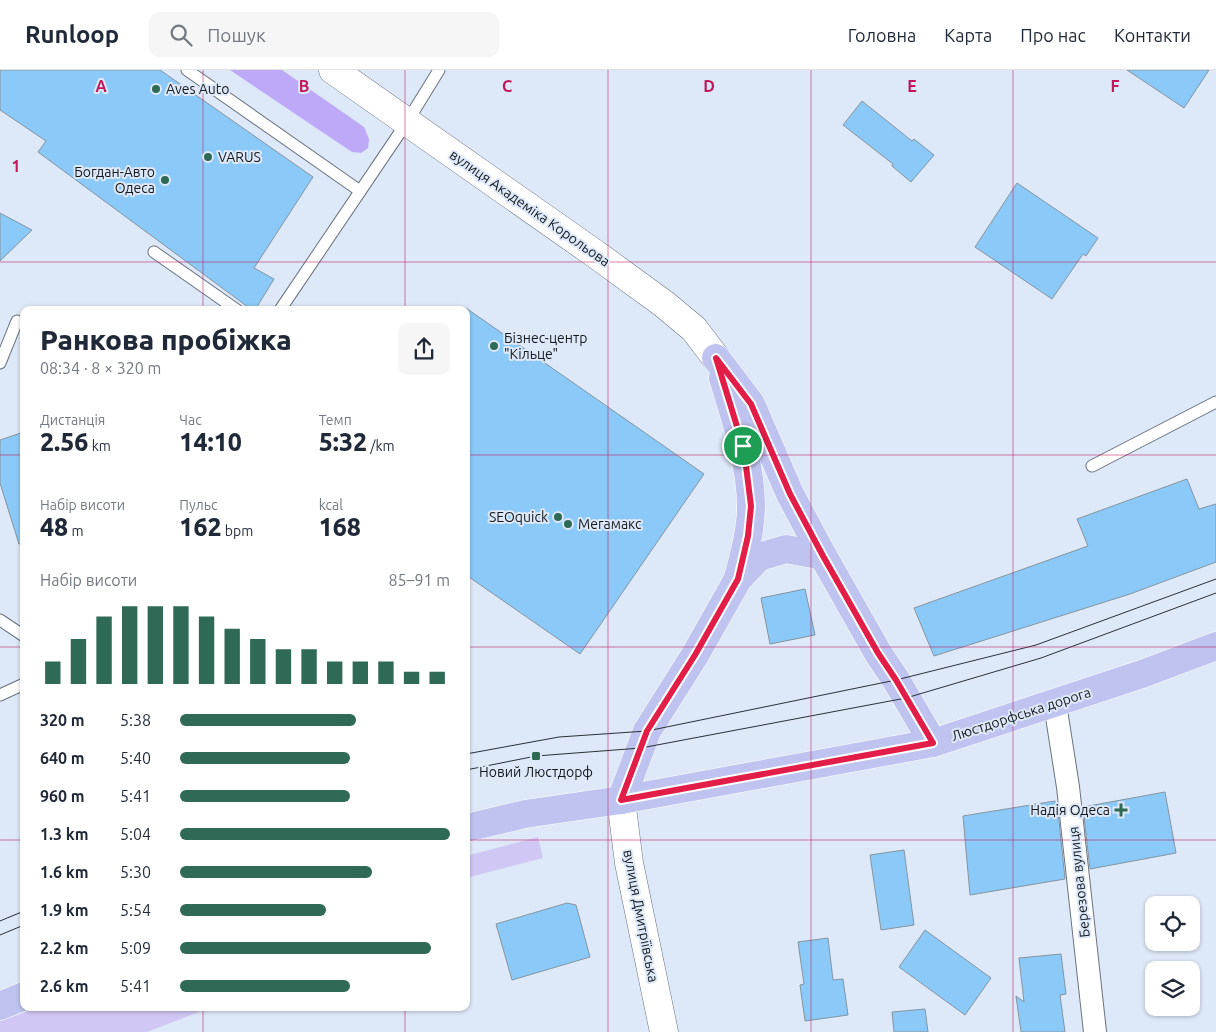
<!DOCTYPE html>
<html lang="uk">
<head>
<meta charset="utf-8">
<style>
  body { margin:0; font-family:Ubuntu,sans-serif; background:#f6f6f7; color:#1f2937; height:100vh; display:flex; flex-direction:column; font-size:19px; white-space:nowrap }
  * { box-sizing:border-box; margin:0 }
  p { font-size:16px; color:#747a83 }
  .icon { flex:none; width:28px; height:28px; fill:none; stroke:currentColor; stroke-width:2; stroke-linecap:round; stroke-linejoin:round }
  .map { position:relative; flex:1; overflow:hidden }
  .details { position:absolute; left:20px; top:236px; width:450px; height:705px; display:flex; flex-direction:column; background:#fff; border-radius:10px; box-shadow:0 1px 4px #0004 }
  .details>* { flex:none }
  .tools { position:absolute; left:1145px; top:826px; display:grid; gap:10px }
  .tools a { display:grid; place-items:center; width:55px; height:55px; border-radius:10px; background:#fff; box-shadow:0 1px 4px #0004; font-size:25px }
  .pin { position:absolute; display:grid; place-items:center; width:42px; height:42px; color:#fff; margin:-21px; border:2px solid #fff; border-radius:50%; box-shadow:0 1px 5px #0007 }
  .round { display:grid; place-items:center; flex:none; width:52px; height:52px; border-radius:10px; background:#f6f6f7 }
  .head { display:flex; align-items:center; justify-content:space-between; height:85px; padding:0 20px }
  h1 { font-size:28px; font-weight:800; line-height:38px }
  .stats { display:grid; grid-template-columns:repeat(3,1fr); gap:8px; height:85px; padding:5px 20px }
  .stats div { display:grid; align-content:center }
  .stats b { font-size:25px; font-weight:800 }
  .stats small { font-size:14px; font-weight:400 }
  .stats p { font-size:14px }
  .chart { height:140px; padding:10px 20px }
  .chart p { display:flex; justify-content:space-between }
  .chart svg { width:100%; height:90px; margin-top:5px; stroke:#2e6a55; stroke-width:6 }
  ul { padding:0 20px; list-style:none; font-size:16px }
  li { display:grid; grid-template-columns:80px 60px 1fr; align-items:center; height:38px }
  li i { height:12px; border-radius:6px; background:#2e6a55 }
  header { display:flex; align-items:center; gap:30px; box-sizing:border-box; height:70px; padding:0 25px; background:#fff; border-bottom:1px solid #e0e1e3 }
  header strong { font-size:24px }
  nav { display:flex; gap:28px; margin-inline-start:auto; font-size:18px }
  .search { width:350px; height:45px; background:#f6f6f7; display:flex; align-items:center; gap:12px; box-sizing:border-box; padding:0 18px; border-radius:10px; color:#747a83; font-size:19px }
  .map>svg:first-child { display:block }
  .green { fill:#d1c7f4 }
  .forest { fill:#bea9f9 }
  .building { fill:#8bcaf8; stroke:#8594a0 }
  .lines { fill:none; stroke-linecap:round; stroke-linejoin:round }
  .lane-casing { stroke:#697381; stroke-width:13 }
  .street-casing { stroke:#697381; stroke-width:24 }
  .secondary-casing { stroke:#697381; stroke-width:29 }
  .primary-casing { stroke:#fff; stroke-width:29 }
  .lane { stroke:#fff; stroke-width:11 }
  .street { stroke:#fff; stroke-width:22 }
  .secondary { stroke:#fff; stroke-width:28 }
  .primary { stroke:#bec4ef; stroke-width:28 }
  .tram { stroke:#2b3037; stroke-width:1 }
  .route-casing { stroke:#fff; stroke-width:10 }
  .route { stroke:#e11d48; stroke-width:6 }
  .grid { fill:none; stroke:#c2185b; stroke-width:1; stroke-opacity:0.55 }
  .poi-dot { fill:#2e6a55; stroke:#dde8f8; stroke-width:2 }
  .labels { text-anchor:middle; stroke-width:4; stroke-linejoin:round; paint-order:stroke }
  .poi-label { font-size:14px; fill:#14181d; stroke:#dde8f8; text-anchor:start }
  .street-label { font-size:14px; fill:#14181d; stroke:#dde8f8 }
  .grid-label { font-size:16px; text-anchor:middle; font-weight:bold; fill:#c2185b; stroke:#dde8f8; stroke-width:4; stroke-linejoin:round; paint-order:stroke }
</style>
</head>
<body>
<header>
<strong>Runloop</strong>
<div class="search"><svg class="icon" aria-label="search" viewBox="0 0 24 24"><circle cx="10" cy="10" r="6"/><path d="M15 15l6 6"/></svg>Пошук</div>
<nav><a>Головна</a><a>Карта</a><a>Про нас</a><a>Контакти</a></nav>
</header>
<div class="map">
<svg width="1216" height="962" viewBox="0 0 1216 962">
  <rect width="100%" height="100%" fill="#dde8f8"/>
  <g class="green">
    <polygon points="538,767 543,788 466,808 466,786"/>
    <polygon points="37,938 209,938 147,962 0,962 0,951"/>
  </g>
  <polygon class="forest" points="230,0 282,0 364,57 369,69 368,78 361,83 352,82"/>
  <g class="building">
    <polygon points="0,0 160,0 313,107 254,198 274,209 255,240 252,240 38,82 46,71 0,40"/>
    <polygon points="1127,0 1209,0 1184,38"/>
    <polygon points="862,31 912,71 914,69 934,85 911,112 892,96 893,94 843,55"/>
    <polygon points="1017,113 1098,168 1086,186 1083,184 1052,229 975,177"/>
    <polygon points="0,143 32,160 0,191"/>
    <polygon points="466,238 704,404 580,584 466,505"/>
    <polygon points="24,362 24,473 19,474 0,413 0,370"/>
    <polygon points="1187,409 1199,439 1216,434 1216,492 1130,524 934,586 914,538 1088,476 1077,449"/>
    <polygon points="805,519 815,565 770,574 761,528"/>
    <polygon points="1165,722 1176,783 1090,799 1083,737"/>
    <polygon points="1055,731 1056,742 1058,742 1065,809 970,825 963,746"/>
    <polygon points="904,780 914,855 881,860 870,785"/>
    <polygon points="567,833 576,835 590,887 512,910 496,854"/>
    <polygon points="925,860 991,908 965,945 899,897"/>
    <polygon points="828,868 833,910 843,909 848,945 805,951 800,915 804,914 798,872"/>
    <polygon points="1061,884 1066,924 1060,925 1065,962 1021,962 1016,926 1024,932 1019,888"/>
    <polygon points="925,939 928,962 894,962 892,942"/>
  </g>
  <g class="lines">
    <g class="lane-casing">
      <g id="lane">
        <polyline points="187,0 360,121"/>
        <polyline points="154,182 237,240"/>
        <polyline points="280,240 407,52 439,0"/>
        <polyline points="0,293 17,251"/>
        <polyline points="1092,396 1216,332"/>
        <polyline points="0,550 24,566"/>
        <polyline points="0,625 24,614"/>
      </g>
    </g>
    <g class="street-casing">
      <polyline id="street" points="1055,634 1068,717 1095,962"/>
    </g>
    <g class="secondary-casing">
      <g id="secondary">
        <polyline points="333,0 594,183 664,234 694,259 716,288"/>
        <polyline points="621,730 629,793 664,962"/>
      </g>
    </g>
    <g class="primary-casing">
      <g id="primary">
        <polyline points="716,288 751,334 790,424 823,486 878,583 896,610 933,673"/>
        <path d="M 723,308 C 735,347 751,395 751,436 C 751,461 744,485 738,508"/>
        <polyline points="621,730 647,661 695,585 738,509 759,487 786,479 823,486"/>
        <polyline points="466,758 525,744 621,730 933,673 1142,604 1216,576"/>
        <polyline points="0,936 24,926"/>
      </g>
    </g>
    <use href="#lane" class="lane"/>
    <use href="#street" class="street"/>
    <use href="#secondary" class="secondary"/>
    <use href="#primary" class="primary"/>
    <g class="tram">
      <polyline points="466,684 559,667 647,661 896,610 1036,575 1216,509"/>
      <polyline points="466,700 536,686 641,678 906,628 1041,588 1216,523"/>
      <polyline points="0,851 24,841"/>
      <polyline points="0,865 24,855"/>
    </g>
  </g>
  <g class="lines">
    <g class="route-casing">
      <polygon id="route" points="716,288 751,334 790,424 823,486 878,583 896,610 933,673 621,730 647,661 695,585 738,509 748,466 751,436 746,396 743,376"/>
    </g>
    <use href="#route" class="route"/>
  </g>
  <path class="grid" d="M 203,0 L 203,240M 405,0 L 405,240M 608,0 L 608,962M 811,0 L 811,962M 1013,0 L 1013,962M 0,192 L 1216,192M 0,385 L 24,385M 466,385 L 1216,385M 0,577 L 24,577M 466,577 L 1216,577M 0,770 L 24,770M 466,770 L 1216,770M 203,938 L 203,962M 405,938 L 405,962"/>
  <g class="poi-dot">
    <circle cx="156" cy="19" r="5"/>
    <circle cx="208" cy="87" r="5"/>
    <circle cx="165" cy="110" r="5"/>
    <circle cx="494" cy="276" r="5"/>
    <circle cx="558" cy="447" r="5"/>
    <circle cx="568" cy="454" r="5"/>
    <rect x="531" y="681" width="10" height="10" rx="2.5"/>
    <path d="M1118.5 732.5h5v5h5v5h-5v5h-5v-5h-5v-5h5z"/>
  </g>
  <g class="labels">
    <g class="poi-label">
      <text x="166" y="24">Aves Auto</text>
      <text x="218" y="92">VARUS</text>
      <text x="155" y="107" text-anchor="end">Богдан-Авто<tspan x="155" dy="16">Одеса</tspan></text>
      <text x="504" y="273">Бізнес-центр<tspan x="504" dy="16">"Кільце"</tspan></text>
      <text x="548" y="452" text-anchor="end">SEOquick</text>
      <text x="578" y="459">Мегамакс</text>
      <text x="536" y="707" text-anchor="middle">Новий Люстдорф</text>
      <text x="1110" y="745" text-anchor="end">Надія Одеса</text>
    </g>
    <g class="street-label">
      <text transform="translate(530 138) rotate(35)" y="5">вулиця Академіка Корольова</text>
      <text transform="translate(1021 644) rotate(-18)" y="5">Люстдорфська дорога</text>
      <text transform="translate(1079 812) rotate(-96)" y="5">Березова вулиця</text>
      <text transform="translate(641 846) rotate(79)" y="5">вулиця Дмитріївська</text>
    </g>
  </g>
  <g class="grid-label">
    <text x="101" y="22">A</text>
    <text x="304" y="22">B</text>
    <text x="507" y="22">C</text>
    <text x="709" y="22">D</text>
    <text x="912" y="22">E</text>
    <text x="1115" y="22">F</text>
    <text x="16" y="102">1</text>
  </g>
</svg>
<div class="tools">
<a><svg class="icon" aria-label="locate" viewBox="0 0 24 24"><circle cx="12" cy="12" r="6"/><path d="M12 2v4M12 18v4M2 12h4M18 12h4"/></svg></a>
<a><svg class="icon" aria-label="layers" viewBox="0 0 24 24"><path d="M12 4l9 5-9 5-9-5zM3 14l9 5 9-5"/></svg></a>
</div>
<div class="pin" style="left:743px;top:376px;background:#1e9e55"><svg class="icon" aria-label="arrive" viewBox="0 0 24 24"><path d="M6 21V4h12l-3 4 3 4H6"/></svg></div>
<section class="details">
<div class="head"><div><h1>Ранкова пробіжка</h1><p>08:34 · 8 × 320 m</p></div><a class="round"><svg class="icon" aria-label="share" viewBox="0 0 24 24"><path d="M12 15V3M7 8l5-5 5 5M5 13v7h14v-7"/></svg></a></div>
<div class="stats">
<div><p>Дистанція</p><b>2.56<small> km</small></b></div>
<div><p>Час</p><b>14:10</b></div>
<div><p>Темп</p><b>5:32<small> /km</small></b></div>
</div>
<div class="stats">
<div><p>Набір висоти</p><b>48<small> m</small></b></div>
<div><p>Пульс</p><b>162<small> bpm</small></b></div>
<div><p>kcal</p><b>168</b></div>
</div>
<div class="chart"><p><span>Набір висоти</span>85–91 m</p>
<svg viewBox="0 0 160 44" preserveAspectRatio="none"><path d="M5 44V33M15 44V22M25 44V11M35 44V6M45 44V6M55 44V6M65 44V11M75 44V17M85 44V22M95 44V27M105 44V27M115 44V33M125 44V33M135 44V33M145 44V38M155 44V38"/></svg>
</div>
<ul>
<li><b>320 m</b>5:38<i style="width:65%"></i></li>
<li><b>640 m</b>5:40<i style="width:63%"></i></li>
<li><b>960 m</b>5:41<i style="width:63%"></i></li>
<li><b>1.3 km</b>5:04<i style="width:100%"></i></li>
<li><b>1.6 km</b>5:30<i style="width:71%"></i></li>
<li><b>1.9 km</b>5:54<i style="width:54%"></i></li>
<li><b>2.2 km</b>5:09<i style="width:93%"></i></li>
<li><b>2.6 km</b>5:41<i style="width:63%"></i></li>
</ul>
</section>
</div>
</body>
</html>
